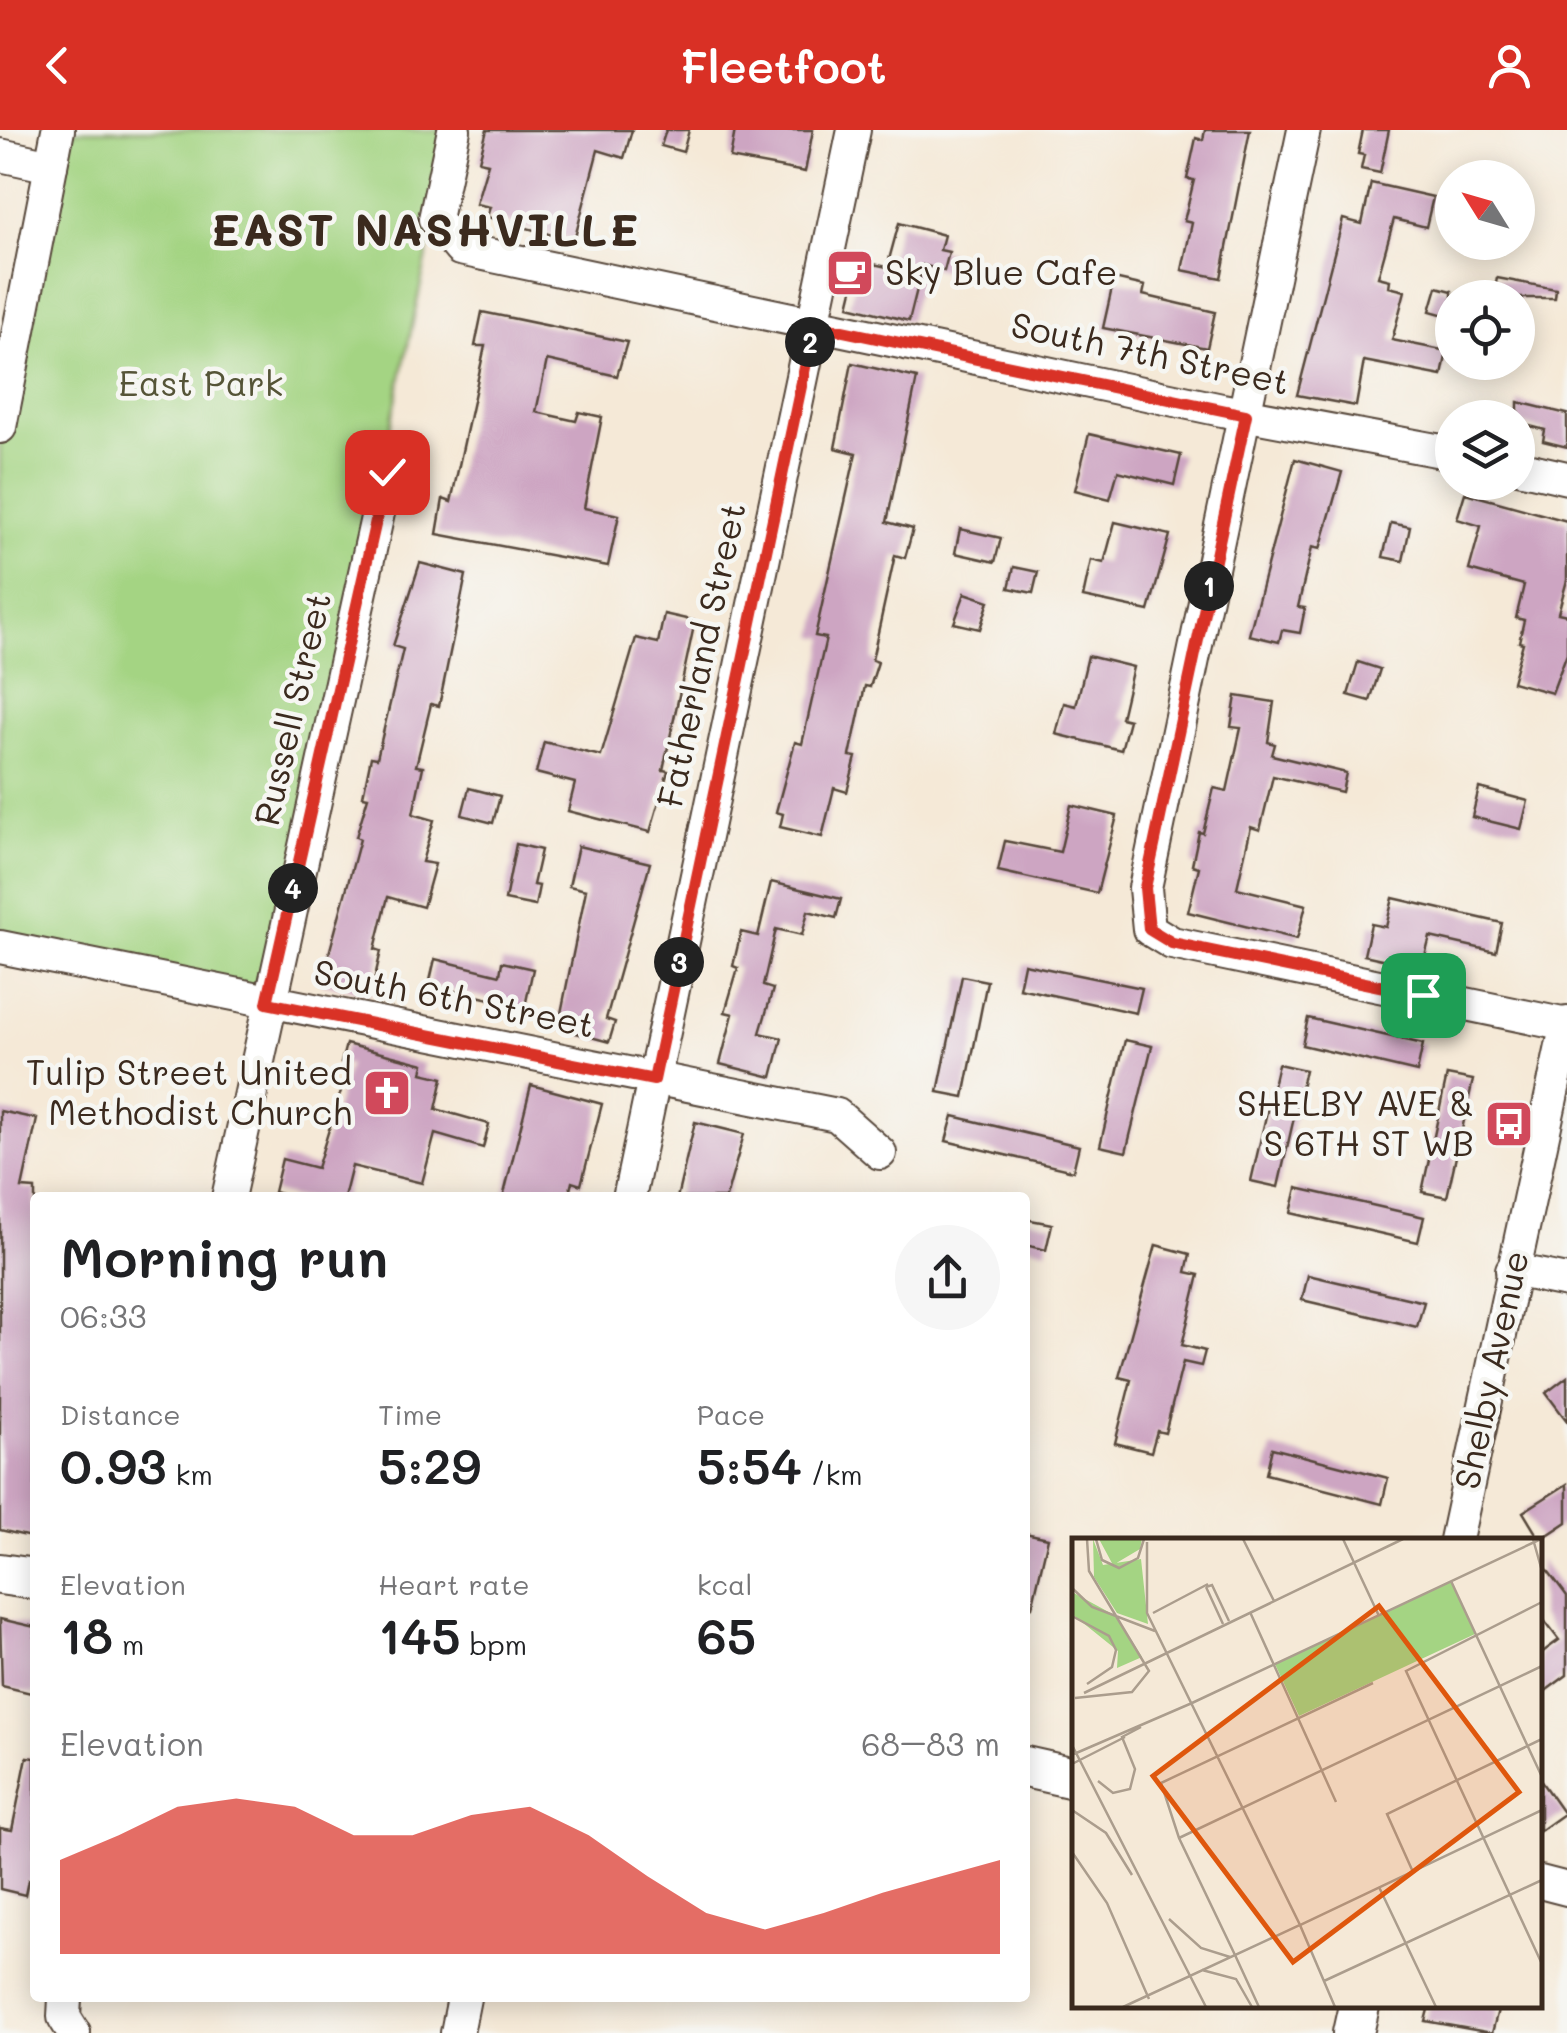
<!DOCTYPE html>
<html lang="en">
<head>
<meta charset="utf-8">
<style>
  body { margin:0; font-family:Mali,sans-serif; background:#f6f6f6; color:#202124; height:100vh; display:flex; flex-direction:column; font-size:38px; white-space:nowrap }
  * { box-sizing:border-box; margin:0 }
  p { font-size:32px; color:#757577 }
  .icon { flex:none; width:55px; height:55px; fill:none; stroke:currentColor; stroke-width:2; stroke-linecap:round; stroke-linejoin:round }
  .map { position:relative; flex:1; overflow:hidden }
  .details { position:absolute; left:30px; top:1062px; width:1000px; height:810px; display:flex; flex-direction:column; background:#fff; border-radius:10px; box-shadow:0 5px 25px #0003 }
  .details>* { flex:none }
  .needle { width:65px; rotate:307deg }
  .fabs { position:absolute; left:1435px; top:30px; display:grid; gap:20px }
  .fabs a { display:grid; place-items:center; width:100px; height:100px; border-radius:50%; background:#fff; box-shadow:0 5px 25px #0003; font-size:50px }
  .pin { position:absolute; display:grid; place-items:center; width:85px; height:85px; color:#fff; margin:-42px; border-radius:20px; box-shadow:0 5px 15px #0006 }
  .km { position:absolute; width:50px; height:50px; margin:-25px; border-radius:50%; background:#222; color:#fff; font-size:28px; line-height:50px; text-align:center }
  .round { display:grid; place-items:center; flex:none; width:105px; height:105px; border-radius:52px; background:#f6f6f6 }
  .summary { display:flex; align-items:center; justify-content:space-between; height:170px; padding:0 30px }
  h1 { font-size:55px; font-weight:600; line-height:75px }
  .metrics { display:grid; grid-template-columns:repeat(3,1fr); gap:15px; height:170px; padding:10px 30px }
  .metrics div { display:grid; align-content:center }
  .metrics b { font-size:50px; font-weight:600 }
  .metrics small { font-size:28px; font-weight:400 }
  .metrics p { font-size:28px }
  .chart { height:280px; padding:20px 30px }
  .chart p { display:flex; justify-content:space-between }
  .chart svg { width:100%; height:180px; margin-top:10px; fill:#d93025; opacity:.7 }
  header { display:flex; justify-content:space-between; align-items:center; height:130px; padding:0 30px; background:#d93025; color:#fff; font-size:45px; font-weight:600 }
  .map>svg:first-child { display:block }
  .green { fill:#a4d483; stroke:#707f50; stroke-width:2.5 }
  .building { fill:#cda5c2 }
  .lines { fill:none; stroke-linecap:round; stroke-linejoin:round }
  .minor-casing { stroke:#57473a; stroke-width:36 }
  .major-casing { stroke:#57473a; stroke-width:44 }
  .minor { stroke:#fff; stroke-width:32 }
  .major { stroke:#fff; stroke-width:40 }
  .route-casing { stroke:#fff; stroke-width:20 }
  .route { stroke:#d93025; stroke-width:12 }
  .labels { text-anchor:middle; stroke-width:9; stroke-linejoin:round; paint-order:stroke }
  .poi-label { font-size:35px; fill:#3b2a1e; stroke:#f6f6f2; text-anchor:end }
  .street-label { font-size:35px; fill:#3b2a1e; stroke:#f6f6f2 }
  .park-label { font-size:35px; fill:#555437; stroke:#f6f6f2 }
  .district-label { font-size:45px; font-weight:bold; letter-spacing:2.5px; fill:#3b2a1e; stroke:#f6f6f2 }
  .inset-road { fill:none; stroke:#ab9d8d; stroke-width:2.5 }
  .view { fill:#df570d; fill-opacity:0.15; stroke:#df570d; stroke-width:5 }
  .inset-edge { fill:none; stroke:#3b2a1e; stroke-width:5 }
</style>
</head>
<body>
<header><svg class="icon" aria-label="back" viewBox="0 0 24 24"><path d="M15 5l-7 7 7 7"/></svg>Fleetfoot<svg class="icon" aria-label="person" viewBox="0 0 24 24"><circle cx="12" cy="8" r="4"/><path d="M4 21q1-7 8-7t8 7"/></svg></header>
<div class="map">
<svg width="1567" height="1903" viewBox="0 0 1567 1903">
  <rect width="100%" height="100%" fill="#f6f6f2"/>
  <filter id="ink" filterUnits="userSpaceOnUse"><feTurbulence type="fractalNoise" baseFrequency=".01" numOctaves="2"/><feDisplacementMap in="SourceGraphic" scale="20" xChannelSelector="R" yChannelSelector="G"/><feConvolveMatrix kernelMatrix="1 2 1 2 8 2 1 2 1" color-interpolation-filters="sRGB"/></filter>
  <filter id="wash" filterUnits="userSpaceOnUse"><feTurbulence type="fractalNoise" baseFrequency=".0048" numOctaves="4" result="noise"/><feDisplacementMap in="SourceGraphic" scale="40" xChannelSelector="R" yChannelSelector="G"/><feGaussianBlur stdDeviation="2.25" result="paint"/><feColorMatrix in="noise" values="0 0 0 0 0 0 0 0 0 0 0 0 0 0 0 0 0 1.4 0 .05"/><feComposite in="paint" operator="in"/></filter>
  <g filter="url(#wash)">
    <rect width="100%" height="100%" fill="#f5e9d7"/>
    <polygon class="green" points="56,0 454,0 267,873 0,815 0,271"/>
    <g id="blocks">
      <g class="building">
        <polygon points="487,0 632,0 624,28 598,20 574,111 487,87 490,77 476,74 488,33 479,31"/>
        <polygon points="666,0 689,0 683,22 661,16"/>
        <polygon points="735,0 813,0 805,42 730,28"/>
        <polygon points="1205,0 1250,0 1221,148 1182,140 1192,93 1184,91 1194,50 1187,49 1196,8 1203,10"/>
        <polygon points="1363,0 1389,0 1380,43 1361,39 1364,25 1358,24"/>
        <polygon points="1371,53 1433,67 1426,97 1394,89 1378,147 1390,150 1389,157 1405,161 1392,210 1447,221 1442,246 1364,231 1356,276 1297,265 1343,89 1362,94"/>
        <polygon points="899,93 944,105 940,120 949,122 944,141 923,135 909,191 849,176 860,131 887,137"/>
        <polygon points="1497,148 1556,159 1555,168 1493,168"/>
        <polygon points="1114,149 1145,156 1143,165 1215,182 1207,218 1103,198"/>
        <polygon points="1437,157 1452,161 1452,187 1430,181"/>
        <polygon points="482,182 627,212 617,246 547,230 536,282 576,291 579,282 602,287 584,378 619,385 608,436 437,404 443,369 451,372 485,216 475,216"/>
        <polygon points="852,233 917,248 887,392 913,399 905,428 895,425 872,530 878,532 870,557 865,556 850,626 856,627 847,662 834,658 822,707 780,697 783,684 776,682 795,612 802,614 826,508 815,506 856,323 835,318"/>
        <polygon points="1518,272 1567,284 1567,317 1543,311 1545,300 1518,293"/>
        <polygon points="1089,304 1181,325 1174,355 1118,341 1110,369 1075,360"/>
        <polygon points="1295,329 1342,342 1320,419 1312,417 1298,477 1305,478 1300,503 1282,500 1279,512 1249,505"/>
        <polygon points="1465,363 1567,391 1567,450 1558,483 1567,485 1567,523 1552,563 1512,552 1523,513 1519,512 1524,490 1516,488 1524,455 1469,440 1481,396 1457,389"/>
        <polygon points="1115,392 1170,405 1149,481 1083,467 1091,430 1104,433"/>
        <polygon points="1391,393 1410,397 1403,431 1383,427"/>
        <polygon points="960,399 1001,408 995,432 955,423"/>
        <polygon points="420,433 466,445 439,576 431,574 416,636 423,637 413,684 434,690 422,732 435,734 423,777 388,767 375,819 381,821 371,864 321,853 360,709 356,707 368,667 363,666 371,627 377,628 403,519 393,516"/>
        <polygon points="1014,437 1038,442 1033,463 1009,458"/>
        <polygon points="965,463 989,471 980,499 954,493"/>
        <polygon points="664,484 695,491 663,640 668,641 650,702 568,681 575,653 536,643 544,612 601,626 636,508 658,513"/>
        <polygon points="1088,526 1133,537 1121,588 1129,590 1121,620 1056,604 1064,573 1076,576"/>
        <polygon points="1358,532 1380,539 1370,571 1348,565"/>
        <polygon points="1236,566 1274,572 1268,612 1275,614 1272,625 1346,643 1342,662 1273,646 1260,700 1251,697 1237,758 1306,775 1297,809 1188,782 1199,737 1192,735 1199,702 1203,703 1214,658 1227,661 1241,598 1231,597"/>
        <polygon points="469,658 500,666 493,693 462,685"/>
        <polygon points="1479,658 1528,671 1521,699 1472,687"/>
        <polygon points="1071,675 1117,686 1097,763 998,741 1005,711 1060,722"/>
        <polygon points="516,714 541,720 533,755 539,756 535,776 505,770"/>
        <polygon points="578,716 650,733 606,889 615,892 609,912 558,898 586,760 569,756"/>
        <polygon points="771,752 841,769 836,788 808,781 802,805 776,799 763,856 773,859 760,903 782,908 772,947 720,934 733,884 725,882 738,838 733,836 741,802 758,806"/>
        <polygon points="1393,768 1502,793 1496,822 1430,807 1422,838 1364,825 1371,794 1386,797"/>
        <polygon points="435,829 500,845 502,832 533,839 523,886 492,879 494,870 429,855"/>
        <polygon points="1024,834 1142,858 1136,883 1019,858"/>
        <polygon points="962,846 987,851 964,967 938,962"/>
        <polygon points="1308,888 1423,914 1417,942 1302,915"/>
        <polygon points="1125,910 1152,916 1126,1022 1100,1016"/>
        <polygon points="346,914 424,934 422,943 443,948 436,979 489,994 483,1018 435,1004 422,1053 352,1036 344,1068 296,1068 274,1062 282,1029 317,1038 349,935 341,933"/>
        <polygon points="1278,934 1305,940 1278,1057 1251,1051"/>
        <polygon points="1447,945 1473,950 1447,1067 1422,1062"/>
        <polygon points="531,955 602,974 581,1055 572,1052 568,1068 503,1068"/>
        <polygon points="0,981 37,989 22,1058 35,1059 35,1408 0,1400"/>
        <polygon points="953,986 1079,1016 1073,1041 946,1011"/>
        <polygon points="695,992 744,1004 726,1068 677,1068"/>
        <polygon points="1297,1058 1424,1087 1418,1112 1291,1083"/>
        <polygon points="1025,1089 1052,1094 1046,1120 1025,1115"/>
        <polygon points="1156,1115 1190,1124 1186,1142 1199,1145 1182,1215 1205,1221 1201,1236 1183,1232 1165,1303 1157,1301 1151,1322 1115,1313 1131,1250 1119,1247"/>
        <polygon points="1308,1145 1424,1172 1417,1197 1302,1170"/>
        <polygon points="1567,1247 1567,1291 1546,1263"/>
        <polygon points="1272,1318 1388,1348 1382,1374 1266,1344"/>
        <polygon points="1567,1354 1567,1392 1540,1410 1523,1382"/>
        <polygon points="1025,1403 1048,1408 1032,1477 1025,1476"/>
        <polygon points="1540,1430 1567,1466 1567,1545 1540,1565 1540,1524 1559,1510 1540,1485"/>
        <polygon points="0,1489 35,1497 35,1564 2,1556"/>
        <polygon points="27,1627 35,1628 35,1752 28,1750 25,1765 0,1759 0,1698 12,1700"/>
        <polygon points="1540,1650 1564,1684 1540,1701"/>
        <polygon points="1429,1876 1499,1876 1492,1903 1425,1891"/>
      </g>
    </g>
  </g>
  <g filter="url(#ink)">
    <use href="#blocks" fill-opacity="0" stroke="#57473a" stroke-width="2.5"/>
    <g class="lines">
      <g class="minor-casing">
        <g id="minor">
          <polyline points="454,0 435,89 460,119 1222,280 1452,323"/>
          <polyline points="1304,0 1145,758 1149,799 1172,813 1567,895"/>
          <polyline points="0,25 51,36"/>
          <polyline points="0,297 58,0"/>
          <polyline points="1518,337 1567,348"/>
          <polyline points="0,817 837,985 880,1023"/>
          <polyline points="228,1068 387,342"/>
          <polyline points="629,1068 854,0"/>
          <polyline points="1512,1140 1567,1151"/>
          <polyline points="1456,1410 1567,893"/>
          <polyline points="1540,1752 1567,1759"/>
          <polyline points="65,1868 64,1887 74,1903"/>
          <polyline points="457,1903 464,1868"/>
        </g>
      </g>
      <g class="major-casing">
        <g id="major">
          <polyline points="0,1444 35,1449"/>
          <polyline points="1025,1637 1074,1648"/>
          <polyline points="1353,1903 1359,1876"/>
        </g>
      </g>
      <use href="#minor" class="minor"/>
      <use href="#major" class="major"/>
    </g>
  </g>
  <g class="lines" filter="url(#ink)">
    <g class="route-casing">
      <polyline id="route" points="387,342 267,873 654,950 814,195 1246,285 1145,758 1149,799 1172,813 1423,865"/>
    </g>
    <use href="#route" class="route"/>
  </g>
  <defs>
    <g id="cafe-square" transform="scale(2.5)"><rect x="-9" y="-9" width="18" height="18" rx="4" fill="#d1495b" stroke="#f6f6f2"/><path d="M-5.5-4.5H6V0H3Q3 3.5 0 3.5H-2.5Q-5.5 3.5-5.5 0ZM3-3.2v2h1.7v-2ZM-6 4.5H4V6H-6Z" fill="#fff"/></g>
    <g id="church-square" transform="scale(2.5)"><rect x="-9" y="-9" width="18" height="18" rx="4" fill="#d1495b" stroke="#f6f6f2"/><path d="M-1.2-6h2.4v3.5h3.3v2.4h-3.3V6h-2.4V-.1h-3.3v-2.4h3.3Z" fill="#fff"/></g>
    <g id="bus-square" transform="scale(2.5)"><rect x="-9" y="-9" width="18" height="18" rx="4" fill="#d1495b" stroke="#f6f6f2"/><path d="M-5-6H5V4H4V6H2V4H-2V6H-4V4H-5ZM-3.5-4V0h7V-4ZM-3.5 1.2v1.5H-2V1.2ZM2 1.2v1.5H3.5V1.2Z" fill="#fff"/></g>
  </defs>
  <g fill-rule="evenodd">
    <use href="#cafe-square" x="850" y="143"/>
    <use href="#church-square" x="387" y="963"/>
    <use href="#bus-square" x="1509" y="994"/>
  </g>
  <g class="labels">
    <g class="poi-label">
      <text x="885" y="155" text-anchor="start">Sky Blue Cafe</text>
      <text x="352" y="955">Tulip Street United<tspan x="352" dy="40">Methodist Church</tspan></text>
      <text x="1474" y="986">SHELBY AVE &amp;<tspan x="1474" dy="40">S 6TH ST WB</tspan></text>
    </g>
    <g class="street-label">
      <text transform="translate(1150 224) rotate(12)" y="12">South 7th Street</text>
      <text transform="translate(702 525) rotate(-78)" y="12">Fatherland Street</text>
      <text transform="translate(293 579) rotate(-77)" y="12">Russell Street</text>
      <text transform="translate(454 869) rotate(11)" y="12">South 6th Street</text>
      <text transform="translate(1492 1240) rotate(-78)" y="12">Shelby Avenue</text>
    </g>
    <g class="park-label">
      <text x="201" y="266">East Park</text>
    </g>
    <g class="district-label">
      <text x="426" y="116">EAST NASHVILLE</text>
    </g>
  </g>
  <g transform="translate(1072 1408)">
    <rect width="470" height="470" fill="#f5e9d7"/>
    <path d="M 21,1 L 31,27 L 69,21 L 76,86 L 45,75 L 22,39 ZM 27,1 L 70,1 L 68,11 L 41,27 ZM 379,43 L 403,96 L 227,178 L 203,126 ZM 0,54 L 44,78 L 70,119 L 45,130 L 46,113 L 0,76 Z" fill="#a4d483"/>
    <path class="inset-road" d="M 24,1 L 30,22 L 47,30 L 66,20 L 72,1M 171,1 L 202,63M 271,1 L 307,78M 461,1 L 470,33M 379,43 L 470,239M 134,49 L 140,47 L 157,83M 134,49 L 151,86M 0,50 L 20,69 L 83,93M 470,64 L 334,133 L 470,426M 178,74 L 264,264M 81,75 L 136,46M 0,78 L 37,98 L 44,112 L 40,129 L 15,146M 12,155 L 331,1M 3,160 L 60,154 L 77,133 L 17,33 L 15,1M 120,165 L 469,1M 0,207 L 134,469M 2,216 L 120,165M 0,226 L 53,199M 26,243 L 41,255 L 58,251 L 63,231 L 50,199 L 69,189M 0,272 L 34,295 L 60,337M 107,300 L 470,128M 0,314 L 35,365 L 77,461M 341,334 L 315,276 L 470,201M 307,349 L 364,469M 97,381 L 129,410 L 158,419M 163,417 L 107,300 L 89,245 L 301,145M 163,417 L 187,469M 130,432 L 164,441 L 180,469M 252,443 L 470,342M 51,469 L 228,387 L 75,75 L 75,4M 263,469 L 228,387 L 470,272"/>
    <path class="view" d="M 307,68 L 447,254 L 221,424 L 81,238 Z"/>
    <rect width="470" height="470" class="inset-edge"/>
  </g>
</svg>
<div class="fabs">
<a><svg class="needle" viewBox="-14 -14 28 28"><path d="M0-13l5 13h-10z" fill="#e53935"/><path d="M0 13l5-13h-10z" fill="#757577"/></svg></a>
<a><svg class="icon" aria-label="locate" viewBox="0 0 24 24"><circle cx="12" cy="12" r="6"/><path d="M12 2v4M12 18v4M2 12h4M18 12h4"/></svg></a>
<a><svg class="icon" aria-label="layers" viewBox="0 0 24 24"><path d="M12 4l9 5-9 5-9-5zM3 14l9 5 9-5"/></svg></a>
</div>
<div class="pin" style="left:1423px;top:865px;background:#1e9e55"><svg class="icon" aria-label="arrive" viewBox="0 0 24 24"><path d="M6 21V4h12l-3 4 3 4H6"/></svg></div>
<div class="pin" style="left:387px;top:342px;background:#d93025"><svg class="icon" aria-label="check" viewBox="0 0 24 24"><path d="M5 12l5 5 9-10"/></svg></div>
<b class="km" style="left:1209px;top:456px">1</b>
<b class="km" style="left:810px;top:212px">2</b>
<b class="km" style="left:679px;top:832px">3</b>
<b class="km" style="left:293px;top:758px">4</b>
<section class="details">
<div class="summary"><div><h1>Morning run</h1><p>06:33</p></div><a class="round"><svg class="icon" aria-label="share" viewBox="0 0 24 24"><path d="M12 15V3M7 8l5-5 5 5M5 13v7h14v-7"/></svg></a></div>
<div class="metrics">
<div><p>Distance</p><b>0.93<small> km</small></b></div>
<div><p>Time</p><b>5:29</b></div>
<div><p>Pace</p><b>5:54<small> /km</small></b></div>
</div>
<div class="metrics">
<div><p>Elevation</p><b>18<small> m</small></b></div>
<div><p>Heart rate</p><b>145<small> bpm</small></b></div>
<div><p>kcal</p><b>65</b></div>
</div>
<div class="chart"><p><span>Elevation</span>68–83 m</p>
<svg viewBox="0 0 160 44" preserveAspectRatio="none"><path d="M0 44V21L10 15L20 8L30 6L40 8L50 15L60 15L70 10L80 8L90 15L100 25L110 34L120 38L130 34L140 29L150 25L160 21V44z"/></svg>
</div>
</section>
</div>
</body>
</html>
